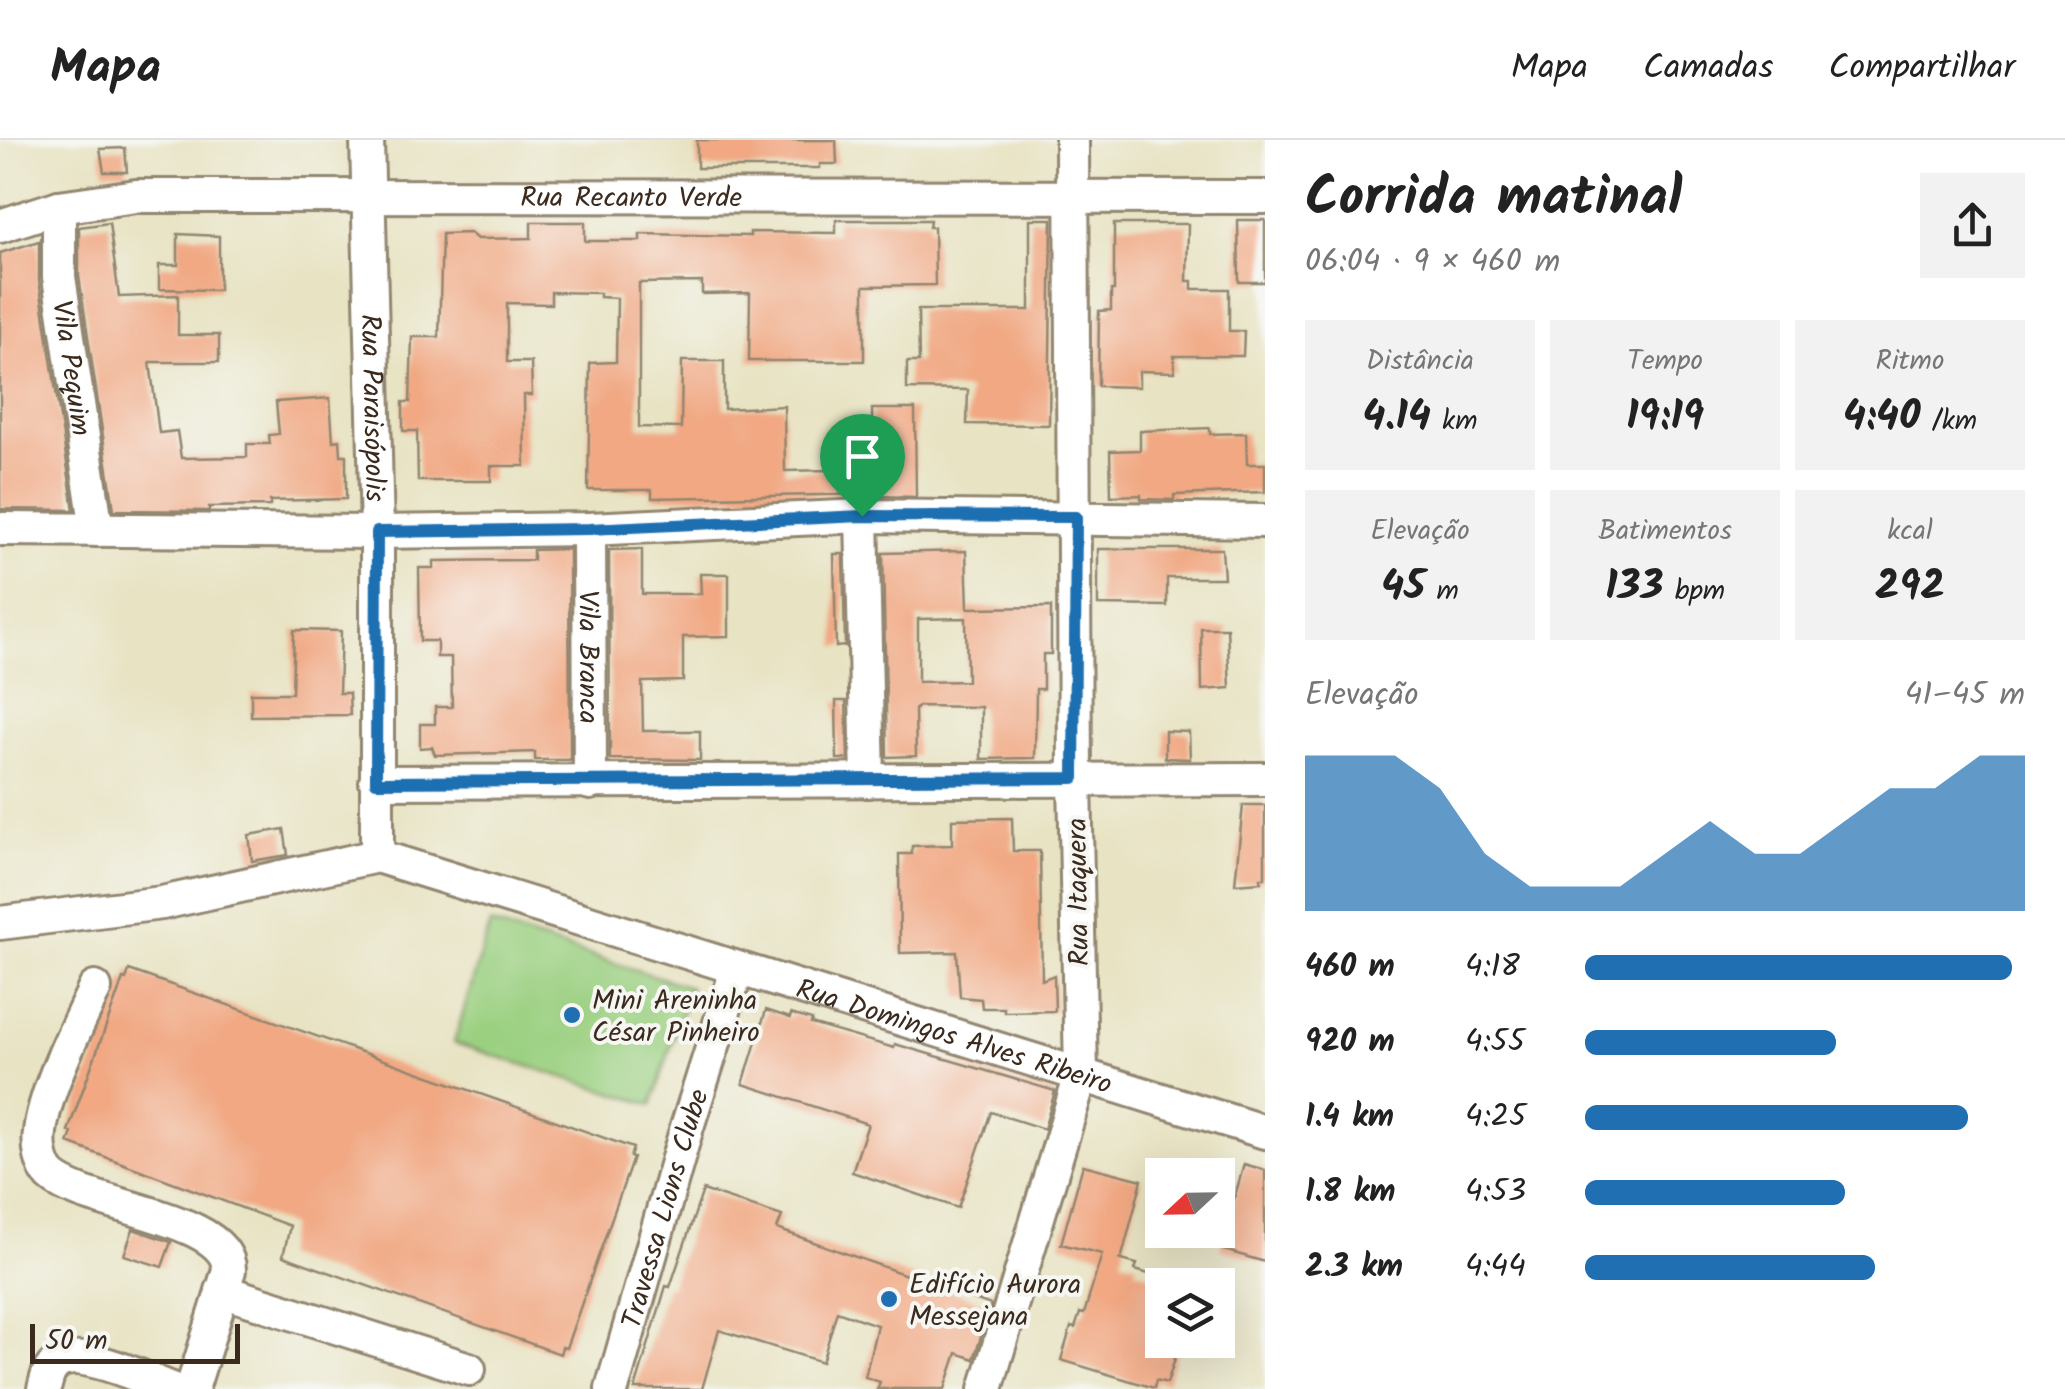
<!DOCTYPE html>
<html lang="pt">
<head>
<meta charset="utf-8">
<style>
  body { margin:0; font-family:Kalam,sans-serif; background:#f2f2f2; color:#222; height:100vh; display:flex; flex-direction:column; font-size:38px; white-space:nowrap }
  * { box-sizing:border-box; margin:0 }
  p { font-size:32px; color:#767676 }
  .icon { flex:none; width:55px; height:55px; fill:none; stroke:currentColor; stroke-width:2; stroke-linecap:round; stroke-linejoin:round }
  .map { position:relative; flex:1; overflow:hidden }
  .details { display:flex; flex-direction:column; background:#fff; width:800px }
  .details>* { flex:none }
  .needle { width:65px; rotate:248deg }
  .buttons { position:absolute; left:1145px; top:1018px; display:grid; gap:20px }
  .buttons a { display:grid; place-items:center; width:90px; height:90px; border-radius:0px; background:#fff; box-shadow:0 10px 40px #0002; font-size:50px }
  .scale { position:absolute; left:30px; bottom:25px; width:210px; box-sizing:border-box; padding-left:10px; border:5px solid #3b2a1e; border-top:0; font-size:28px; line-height:35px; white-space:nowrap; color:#3b2a1e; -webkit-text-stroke:8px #f6f6f2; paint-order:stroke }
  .pin { position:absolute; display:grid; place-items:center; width:85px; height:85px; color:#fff; margin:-102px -42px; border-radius:50% 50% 50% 0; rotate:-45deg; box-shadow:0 0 10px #0007 }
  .pin .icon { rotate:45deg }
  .round { display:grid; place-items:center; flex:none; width:105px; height:105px; border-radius:0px; background:#f2f2f2 }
  .headline { display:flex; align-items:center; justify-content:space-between; height:170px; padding:0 40px }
  h1 { font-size:55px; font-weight:800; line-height:75px }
  .metrics { display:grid; grid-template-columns:repeat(3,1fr); gap:15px; height:170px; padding:10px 40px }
  .metrics div { display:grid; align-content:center; border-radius:0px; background:#f2f2f2; text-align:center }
  .metrics b { font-size:42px; font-weight:800 }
  .metrics small { font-size:28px; font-weight:400 }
  .metrics p { font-size:28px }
  .chart { height:280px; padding:20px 40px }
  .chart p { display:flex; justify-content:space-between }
  .chart svg { width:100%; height:180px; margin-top:10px; fill:#1f6fb2; opacity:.7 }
  ul { padding:0 40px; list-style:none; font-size:32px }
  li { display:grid; grid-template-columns:160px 120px 1fr; align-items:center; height:75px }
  li i { height:25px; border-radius:12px; background:#1f6fb2 }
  header { display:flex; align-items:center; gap:60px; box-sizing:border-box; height:140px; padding:0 50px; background:#fff; border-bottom:2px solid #e0e0e0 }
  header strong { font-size:48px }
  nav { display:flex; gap:55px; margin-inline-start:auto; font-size:35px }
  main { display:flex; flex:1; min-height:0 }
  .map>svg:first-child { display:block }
  .green { fill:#9bd081; stroke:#6b7d50; stroke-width:2.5 }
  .building { fill:#f1a883; fill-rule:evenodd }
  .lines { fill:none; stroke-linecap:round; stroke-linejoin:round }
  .minor-casing { stroke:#928670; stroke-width:38 }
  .minor { stroke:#fff; stroke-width:32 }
  .route-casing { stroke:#fff; stroke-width:20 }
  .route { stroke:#1f6fb2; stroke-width:12 }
  .poi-dot { fill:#1f6fb2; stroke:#f6f6f2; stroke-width:4 }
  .labels { text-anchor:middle; stroke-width:8; stroke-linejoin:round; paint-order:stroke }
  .street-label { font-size:28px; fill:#3b2a1e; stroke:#f6f6f2 }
  .poi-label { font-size:28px; fill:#3b2a1e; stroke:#f6f6f2; text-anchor:start }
</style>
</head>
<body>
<header>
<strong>Mapa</strong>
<nav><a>Mapa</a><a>Camadas</a><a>Compartilhar</a></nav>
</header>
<main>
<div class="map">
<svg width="1265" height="1249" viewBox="0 0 1265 1249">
  <rect width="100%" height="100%" fill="#f6f6f2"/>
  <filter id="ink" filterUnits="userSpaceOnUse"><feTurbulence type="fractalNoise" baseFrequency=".01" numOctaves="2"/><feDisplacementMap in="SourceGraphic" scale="20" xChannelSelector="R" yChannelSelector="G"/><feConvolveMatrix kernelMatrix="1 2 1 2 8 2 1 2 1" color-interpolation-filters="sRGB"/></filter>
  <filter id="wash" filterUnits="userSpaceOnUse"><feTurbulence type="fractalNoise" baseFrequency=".0048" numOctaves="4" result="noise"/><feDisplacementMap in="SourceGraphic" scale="40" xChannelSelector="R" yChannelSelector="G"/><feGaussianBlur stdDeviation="2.25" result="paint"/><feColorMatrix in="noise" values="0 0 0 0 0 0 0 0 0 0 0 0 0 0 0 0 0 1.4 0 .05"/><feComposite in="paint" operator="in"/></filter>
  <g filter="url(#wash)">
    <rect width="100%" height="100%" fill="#e8e3c3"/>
    <polygon class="green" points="490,784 690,847 652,965 454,903"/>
    <g id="blocks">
      <g class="building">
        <polygon points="697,0 836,0 837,24 820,24 820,28 697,28"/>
        <polygon points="125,8 127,32 104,32 100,9"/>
        <polygon points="1030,79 1052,79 1049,285 967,284 968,250 907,249 907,222 919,222 918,170 1030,170"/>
        <polygon points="836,80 930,80 929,87 934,87 935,145 864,146 864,221 749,221 750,153 702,154 702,142 639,143 639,287 681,288 682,221 724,221 724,269 784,266 785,331 830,330 830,322 873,322 872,269 915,269 916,357 876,356 876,354 652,358 652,350 588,350 590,223 616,222 617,158 600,157 600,153 551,152 551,164 507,163 507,222 531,222 532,255 524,255 525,326 491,326 491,341 418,341 417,291 403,291 403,262 410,262 412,197 439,197 442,94 470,93 477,99 531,98 531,82 585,82 585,101 640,101 640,94 750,96 750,92 836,93"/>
        <polygon points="1238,80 1265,80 1265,142 1239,142"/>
        <polygon points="109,83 119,157 178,155 178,195 219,195 219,222 150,222 159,293 177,291 181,318 247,317 247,304 270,304 269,295 279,294 276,262 330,258 333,301 340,300 341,315 346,315 346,359 270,361 270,366 209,367 209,371 114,370 79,136 79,87"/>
        <polygon points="1114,84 1188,84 1187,141 1192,141 1192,149 1229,149 1229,191 1244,191 1243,216 1174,216 1175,232 1139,231 1139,247 1098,246 1099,171 1111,170 1111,150 1114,150"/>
        <polygon points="178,94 219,96 219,150 159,149 159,125 178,125"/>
        <polygon points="39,101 39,140 74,370 0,369 0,113"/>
        <polygon points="1210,288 1210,294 1246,293 1247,324 1265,324 1265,352 1174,355 1174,360 1141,359 1141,355 1111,356 1110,311 1140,310 1140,291"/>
        <polygon points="569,409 570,620 535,620 535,612 435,615 432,607 420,608 420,584 435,584 435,567 452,567 451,517 437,517 437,501 420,501 419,428 434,428 434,421 533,420 533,410"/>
        <polygon points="642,409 642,454 701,454 700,434 729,434 729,496 683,497 683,541 642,542 643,591 700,591 700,620 610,619 609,410"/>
        <polygon points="1098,409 1222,409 1224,438 1167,438 1167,466 1098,465"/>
        <path d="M 966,411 L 968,468 L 1051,467 L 1051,514 L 1043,514 L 1043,549 L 1036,549 L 1035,618 L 981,619 L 981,567 L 918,566 L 915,570 L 916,616 L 887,617 L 883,413 ZM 966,478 L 967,541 L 918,542 L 918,479 Z"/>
        <polygon points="834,414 843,414 845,506 836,507"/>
        <polygon points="1201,488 1227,488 1230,548 1202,550"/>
        <polygon points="294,490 341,491 339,553 349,553 350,575 251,576 251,553 292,553"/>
        <polygon points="836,561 846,561 848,619 837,619"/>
        <polygon points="1165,591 1189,592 1190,619 1165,618"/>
        <polygon points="1243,665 1265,665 1265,738 1261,738 1261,742 1235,744"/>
        <polygon points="1012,678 1013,711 1040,711 1042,840 1054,835 1055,871 1004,872 1004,868 982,868 981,859 960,857 957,812 900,813 899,714 912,714 912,706 952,705 952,679"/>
        <polygon points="284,689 288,715 252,721 249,695"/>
        <polygon points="129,830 633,1008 630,1017 633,1018 566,1208 562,1207 560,1214 283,1116 290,1086 68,1003 72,993 68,991 123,839 126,840"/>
        <polygon points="766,870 790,878 791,874 812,880 811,884 894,908 895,904 1055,951 1044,989 991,972 958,1068 852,1032 868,984 743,944"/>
        <polygon points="1244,1024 1265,1030 1265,1122 1220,1109"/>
        <polygon points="1083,1025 1142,1040 1121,1120 1118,1119 1137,1124 1135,1130 1162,1138 1162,1200 1181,1200 1167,1243 1156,1240 1154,1248 1061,1220 1071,1187 1075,1188 1080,1173 1084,1174 1102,1114 1061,1104"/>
        <polygon points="703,1050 782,1076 777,1089 991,1165 974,1219 957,1213 945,1249 877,1249 880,1242 865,1237 877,1185 837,1171 822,1222 719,1190 702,1249 635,1249 666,1146 670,1147"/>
        <polygon points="133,1089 171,1102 162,1127 124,1115"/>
      </g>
    </g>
  </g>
  <g filter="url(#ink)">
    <use href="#blocks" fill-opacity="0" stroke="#928670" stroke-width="2.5"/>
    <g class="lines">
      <g class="minor-casing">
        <g id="minor">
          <path id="s1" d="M 367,0 L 377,392 L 377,716"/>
          <path id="s2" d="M 59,67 L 59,137 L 97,390"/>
          <path id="s3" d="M 0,86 L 59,67 L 136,56 L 1265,57"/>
          <polyline points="862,376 868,641"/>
          <polyline points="0,389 377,392 589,389 862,376 1265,381"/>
          <path id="s4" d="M 589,389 L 590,643"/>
          <polyline points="376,642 1265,639"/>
          <path id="s5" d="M 0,783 L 162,763 L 377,716 L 1265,992"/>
          <path d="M 95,848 C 77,887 45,949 40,992 C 38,1006 41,1026 51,1036 C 84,1067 230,1076 229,1130 L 192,1249"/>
          <polyline points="222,1151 469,1229"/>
          <path d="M 44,1249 C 47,1238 48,1229 58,1222 C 82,1208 147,1240 172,1249"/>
          <path id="s6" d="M 612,1249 L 687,987 L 737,830"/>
          <polyline points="986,1249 1081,935 1075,639 1072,0"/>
        </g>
      </g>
      <use href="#minor" class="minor"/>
    </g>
  </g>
  <g class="lines" filter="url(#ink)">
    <g class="route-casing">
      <polygon id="route" points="862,376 1076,377 1074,638 376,642 377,392 589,389"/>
    </g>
    <use href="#route" class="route"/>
  </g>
  <g class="poi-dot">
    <circle cx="572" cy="875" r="10"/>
    <circle cx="889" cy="1159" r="10"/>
  </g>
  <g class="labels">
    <g class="street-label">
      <text dy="10" stroke="none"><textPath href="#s3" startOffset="635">Rua Recanto Verde</textPath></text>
      <text dy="10" stroke="none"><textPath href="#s2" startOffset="162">Vila Pequim</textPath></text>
      <text dy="10" stroke="none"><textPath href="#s1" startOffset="268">Rua Paraisópolis</textPath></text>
      <text dy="10" stroke="none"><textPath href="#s4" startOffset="128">Vila Branca</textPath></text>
      <text transform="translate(1077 752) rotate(-91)" y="10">Rua Itaquera</text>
      <text dy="10" stroke="none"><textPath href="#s5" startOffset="988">Rua Domingos Alves Ribeiro</textPath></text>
      <text dy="10" stroke="none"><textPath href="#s6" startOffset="188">Travessa Lions Clube</textPath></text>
    </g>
    <g class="poi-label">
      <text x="592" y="869">Mini Areninha<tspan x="592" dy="32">César Pinheiro</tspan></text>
      <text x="909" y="1153">Edifício Aurora<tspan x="909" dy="32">Messejana</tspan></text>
    </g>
  </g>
</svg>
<div class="buttons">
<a><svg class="needle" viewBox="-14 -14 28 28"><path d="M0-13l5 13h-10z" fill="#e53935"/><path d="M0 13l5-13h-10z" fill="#767676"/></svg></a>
<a><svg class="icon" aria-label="layers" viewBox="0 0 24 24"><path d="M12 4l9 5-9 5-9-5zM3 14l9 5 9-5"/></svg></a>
</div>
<div class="scale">50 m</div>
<div class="pin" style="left:862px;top:376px;background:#1e9e55"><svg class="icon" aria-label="arrive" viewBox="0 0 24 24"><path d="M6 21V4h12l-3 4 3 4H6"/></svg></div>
</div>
<section class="details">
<div class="headline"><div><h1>Corrida matinal</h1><p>06:04 · 9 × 460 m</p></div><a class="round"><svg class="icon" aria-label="share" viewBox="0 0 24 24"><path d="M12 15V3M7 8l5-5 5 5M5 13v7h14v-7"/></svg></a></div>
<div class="metrics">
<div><p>Distância</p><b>4.14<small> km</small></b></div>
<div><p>Tempo</p><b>19:19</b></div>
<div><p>Ritmo</p><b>4:40<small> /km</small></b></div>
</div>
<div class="metrics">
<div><p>Elevação</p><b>45<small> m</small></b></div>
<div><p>Batimentos</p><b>133<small> bpm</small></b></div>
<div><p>kcal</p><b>292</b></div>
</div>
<div class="chart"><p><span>Elevação</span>41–45 m</p>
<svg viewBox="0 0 160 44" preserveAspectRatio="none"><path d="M0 44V6L10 6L20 6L30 14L40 30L50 38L60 38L70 38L80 30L90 22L100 30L110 30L120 22L130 14L140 14L150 6L160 6V44z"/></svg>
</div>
<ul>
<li><b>460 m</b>4:18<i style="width:97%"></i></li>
<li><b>920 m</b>4:55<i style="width:57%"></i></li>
<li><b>1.4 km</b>4:25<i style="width:87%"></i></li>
<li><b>1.8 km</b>4:53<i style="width:59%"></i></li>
<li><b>2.3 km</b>4:44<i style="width:66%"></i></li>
</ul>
</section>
</main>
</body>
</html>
